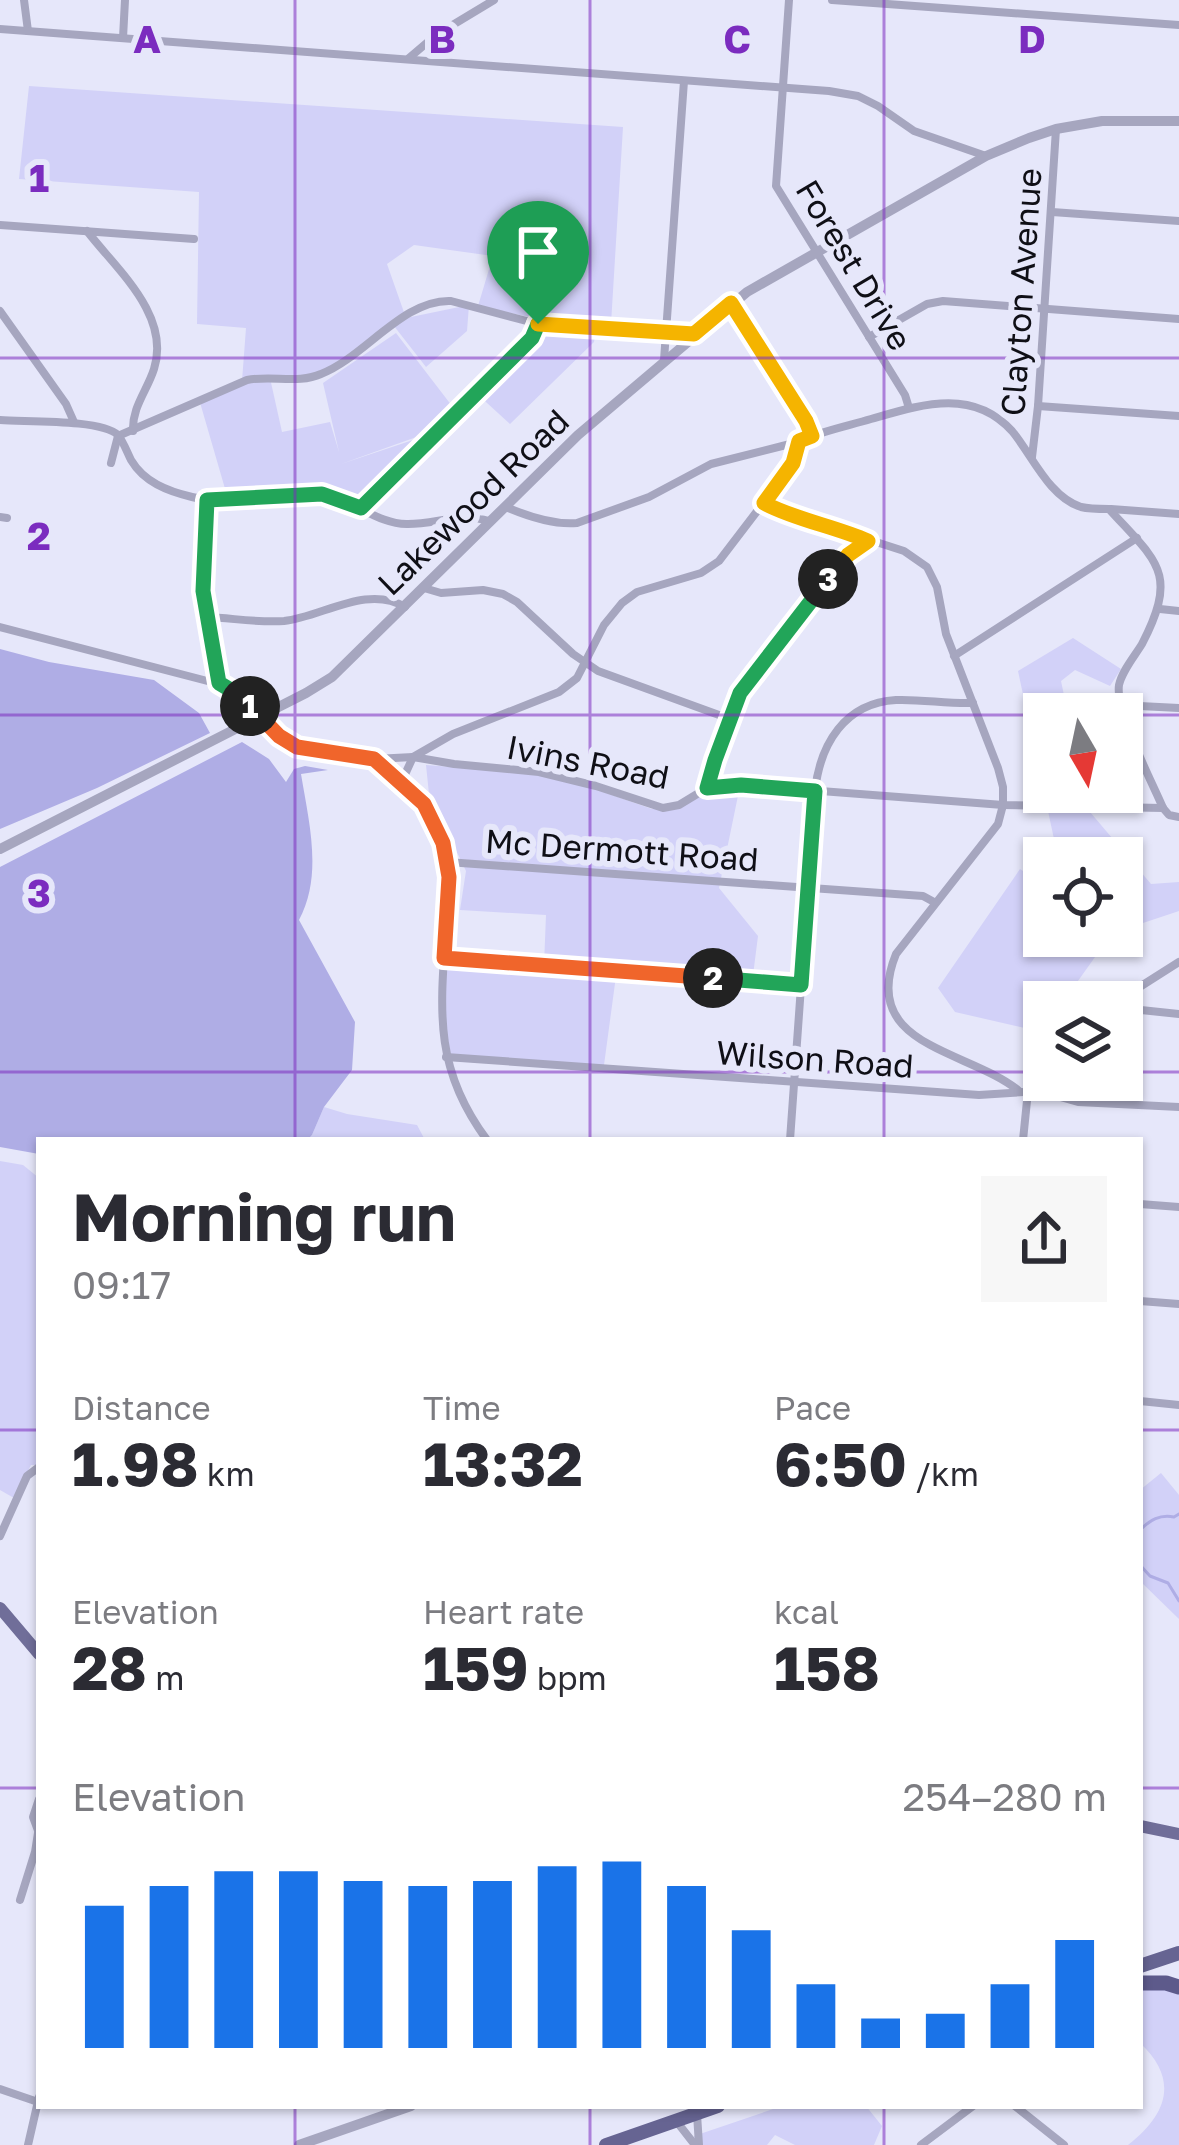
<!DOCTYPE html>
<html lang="en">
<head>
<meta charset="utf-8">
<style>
  body { margin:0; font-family:"Golos Text",sans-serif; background:#f7f7f7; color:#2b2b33; height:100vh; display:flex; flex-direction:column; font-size:45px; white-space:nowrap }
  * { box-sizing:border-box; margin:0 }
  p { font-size:39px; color:#7c7c81 }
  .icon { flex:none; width:66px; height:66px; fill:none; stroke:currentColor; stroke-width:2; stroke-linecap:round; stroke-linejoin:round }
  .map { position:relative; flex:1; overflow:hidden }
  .details { position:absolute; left:36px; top:1137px; width:1107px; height:972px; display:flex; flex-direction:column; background:#fff; border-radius:0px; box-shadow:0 3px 9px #0004 }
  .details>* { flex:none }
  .needle { width:78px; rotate:171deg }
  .buttons { position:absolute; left:1023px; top:693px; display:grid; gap:24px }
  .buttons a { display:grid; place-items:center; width:120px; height:120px; border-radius:0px; background:#fff; box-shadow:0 3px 9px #0004; font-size:60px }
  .pin { position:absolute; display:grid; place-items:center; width:102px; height:102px; color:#fff; margin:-123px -51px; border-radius:50% 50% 50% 0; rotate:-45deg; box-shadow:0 0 12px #0007 }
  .pin .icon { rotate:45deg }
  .km { position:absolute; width:60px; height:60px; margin:-30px; border-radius:50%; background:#222; color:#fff; font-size:33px; line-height:60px; text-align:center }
  .round { display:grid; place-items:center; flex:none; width:126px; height:126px; border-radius:0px; background:#f7f7f7 }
  .summary { display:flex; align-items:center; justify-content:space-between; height:204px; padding:0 36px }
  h1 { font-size:66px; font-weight:700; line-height:90px }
  .metrics { display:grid; grid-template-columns:repeat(3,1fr); gap:18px; height:204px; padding:12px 36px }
  .metrics div { display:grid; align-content:center }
  .metrics b { font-size:60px; font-weight:700 }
  .metrics small { font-size:33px; font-weight:400 }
  .metrics p { font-size:33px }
  .chart { height:336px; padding:24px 36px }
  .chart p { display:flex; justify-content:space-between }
  .chart svg { width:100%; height:216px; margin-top:12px; stroke:#1a73e8; stroke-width:6 }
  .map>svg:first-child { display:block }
  .green { fill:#d2d1f8 }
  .water { fill:#afade5 }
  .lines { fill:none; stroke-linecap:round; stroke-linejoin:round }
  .stream { stroke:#afade5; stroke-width:3 }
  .minor { stroke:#a6a6bf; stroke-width:8 }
  .tertiary { stroke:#a6a6bf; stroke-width:10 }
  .primary { stroke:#706e99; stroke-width:12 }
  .trunk { stroke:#666492; stroke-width:14 }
  .motorway { stroke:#5d5a8b; stroke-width:15 }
  .split-1-casing { stroke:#fff; stroke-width:24 }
  .split-2-casing { stroke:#fff; stroke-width:24 }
  .split-3-casing { stroke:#fff; stroke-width:24 }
  .split-4-casing { stroke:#fff; stroke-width:24 }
  .split-1 { stroke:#22a559; stroke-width:15 }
  .split-2 { stroke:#f0652b; stroke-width:15 }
  .split-3 { stroke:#22a559; stroke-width:15 }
  .split-4 { stroke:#f5b400; stroke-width:15 }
  .grid { fill:none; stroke:#7b2cbf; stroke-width:3; stroke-opacity:0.55 }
  .labels { text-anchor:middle; stroke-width:12; stroke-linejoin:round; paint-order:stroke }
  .street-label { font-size:33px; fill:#0f0f16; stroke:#e6e7fa }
  .grid-label { font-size:39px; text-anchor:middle; font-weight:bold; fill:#7b2cbf; stroke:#e6e7fa; stroke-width:12; stroke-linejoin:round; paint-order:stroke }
</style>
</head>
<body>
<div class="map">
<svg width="1179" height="2145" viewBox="0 0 1179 2145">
  <rect width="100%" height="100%" fill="#e6e7fa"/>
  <g class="green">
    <polygon points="29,86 623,127 611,324 597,323 594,342 510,424 475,392 534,318 478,306 493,256 414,245 387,264 406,318 469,305 467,331 426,367 394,326 318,376 270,378 282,432 330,422 339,452 323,383 396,333 452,406 422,435 341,464 434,433 361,508 314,492 228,499 199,399 242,381 246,328 197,324 199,192 19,179"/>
    <polygon points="1073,638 1121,669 1110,686 1075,670 1061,681 1068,714 1044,714 1044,792 1085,792 1090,812 1151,884 1179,882 1179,911 1122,930 1122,858 1053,858 1057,853 1018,671"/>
    <polygon points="426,765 555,775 652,809 740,786 719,888 758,936 752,983 616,976 604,1065 444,1055 444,960 544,965 546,915 460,910 466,871 429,794"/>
    <polygon points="1020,869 1037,880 1044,871 1044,936 1110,936 1063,1002 1044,1002 1042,1032 955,1012 938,988"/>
    <polygon points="324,1107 347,1114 417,1125 425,1140 307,1140 312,1135"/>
    <polygon points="0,1161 23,1165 39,1178 39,1465 31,1465 14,1498 0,1490"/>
    <polygon points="1161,1473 1179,1495 1179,1619 1140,1581 1140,1490"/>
    <path d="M 1140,1989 L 1171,1990 L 1179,1994 L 1179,2145 L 1128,2145 C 1168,2114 1179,2079 1140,2043 Z"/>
    <polygon points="782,2106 866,2106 882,2126 874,2145 795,2145 775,2135 767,2145 697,2145 694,2136"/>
  </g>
  <g class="water">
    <polygon points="0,649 49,662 154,680 199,713 210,733 97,788 0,829"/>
    <path d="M 242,742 L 269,759 L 286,782 L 294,769 L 305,766 L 328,770 L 301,774 C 309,823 323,875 299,920 L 355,1022 L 352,1070 L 324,1107 L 312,1135 L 307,1140 L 39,1140 L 39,1154 L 0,1147 L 0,867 Z"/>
  </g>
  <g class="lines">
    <g class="stream">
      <path d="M 1140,1530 C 1150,1520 1160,1514 1174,1517 L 1179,1514"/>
      <polyline points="1140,1565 1150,1576 1168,1583 1179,1601"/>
    </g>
    <g class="minor">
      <polyline points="24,0 28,31"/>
      <polyline points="789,0 776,186 905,395 909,408"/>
      <polyline points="832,0 1179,25"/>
      <polyline points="0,29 829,91 858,96 878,106 914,131 986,156"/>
      <polyline points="123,38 125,0"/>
      <polyline points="409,58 436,35 494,0"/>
      <polyline points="1052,212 1179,221"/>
      <polyline points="0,225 194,239"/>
      <path d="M 87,231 C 117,270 171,315 154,369 C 147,391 132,407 133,431"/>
      <polyline points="732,304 806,421 812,436"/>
      <polyline points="0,311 66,404 74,422"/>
      <polyline points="869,337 927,304 943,301 1179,319"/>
      <polyline points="664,360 684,81"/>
      <polyline points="1038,406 1179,416"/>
      <path d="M 0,420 C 26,422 101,419 118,435 C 123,441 127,452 131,460 C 144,482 167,491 192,497 C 234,508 278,487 321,494 C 351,498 378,525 408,524 C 437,524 460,512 489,521"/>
      <polyline points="1032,457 1038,406 1056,129"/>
      <path d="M 111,463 L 118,436 L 247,380 C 271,375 299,384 321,374 C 365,357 403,299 451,301 L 538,324 L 694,335"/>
      <polyline points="207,500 203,591 219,682"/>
      <path d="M 763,503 L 777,510 L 904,551 L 927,567 L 937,587 L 946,634 L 998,768 L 1003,787 L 1003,805 L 998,824 L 896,954 C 858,1047 970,1050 1019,1091"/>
      <path d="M 506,507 C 527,516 554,525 577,523 L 649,497 L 711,464 L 798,442"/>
      <polyline points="361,508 532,337 538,324"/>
      <polyline points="1111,509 1179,514"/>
      <polyline points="0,517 7,518"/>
      <polyline points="424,588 441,593 483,590 503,594 517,602 573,654 598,671 730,719"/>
      <polyline points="1160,609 1179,611"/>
      <path d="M 207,617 C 232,618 259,623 284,621 C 322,617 367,584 405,607"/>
      <polyline points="0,627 219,684 234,692 288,743 309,750 375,759 413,757 454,764 539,772 596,786 663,808 679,805 707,788 741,785 1003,805 1163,808"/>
      <polyline points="954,656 1137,538"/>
      <polyline points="1120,705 1179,708"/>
      <path d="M 376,760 C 402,782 429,803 441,837 C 452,866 449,898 446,928 C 440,1012 434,1069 487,1140"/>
      <path d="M 402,781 L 413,757 L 453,734 L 559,692 L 577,678 L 604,625 L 622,603 L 637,592 L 701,573 L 719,561 L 790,468 L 799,441 C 822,431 847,426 871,419 C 920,405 972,387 1012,431 C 1032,455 1049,497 1081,507 C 1089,509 1101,509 1109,509 C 1157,562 1179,572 1142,644 C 1134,657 1122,671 1119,685 C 1115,711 1152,782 1163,808 L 1169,815 L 1179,817"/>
      <polyline points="707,788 740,693 839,565 868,541"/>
      <polyline points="447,862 923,896 934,902"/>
      <polyline points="444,958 801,985"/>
      <polyline points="1122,1003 1138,988 1179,962"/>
      <polyline points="1122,1008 1179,1014"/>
      <polyline points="446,1057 979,1095 1039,1091 1078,1102 1179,1107"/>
      <polyline points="1041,1090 1054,1080"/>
      <path d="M 790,1140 L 815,791 C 820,745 844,703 896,700 C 922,699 947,704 973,703"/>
      <polyline points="1023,1140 1028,1091"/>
      <polyline points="1140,1204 1179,1207"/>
      <polyline points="1140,1301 1179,1304"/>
      <polyline points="1140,1401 1179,1405"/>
      <polyline points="0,1536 27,1476 39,1467"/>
      <polyline points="39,1799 33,1817 39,1833"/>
      <polyline points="20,1900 35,1852 38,1833"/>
      <polyline points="0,2089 38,2102"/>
      <polyline points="1015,2106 1064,2145"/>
      <polyline points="697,2114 699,2145"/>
      <polyline points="677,2122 695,2145"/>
      <polyline points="28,2145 39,2097"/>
      <polyline points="921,2145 973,2106"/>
    </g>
    <g class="tertiary">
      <polyline points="0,849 306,693 332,677 578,435 747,292 986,156 1029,138 1056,129 1102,121 1179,121"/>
      <polyline points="299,2145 411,2106"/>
    </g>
    <g class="primary">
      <polyline points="0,1608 39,1654"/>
      <polyline points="1140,1826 1179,1834"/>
    </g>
    <g class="trunk">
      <polyline points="1140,1966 1179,1953"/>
      <polyline points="606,2145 718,2106"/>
    </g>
    <polyline class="motorway" points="1140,1983 1166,1983 1179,1987"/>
  </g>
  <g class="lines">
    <g class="split-1-casing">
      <polyline id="split-1" points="250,706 234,692 219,683 203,591 207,500 322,494 361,508 532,338 538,324"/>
    </g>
    <g class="split-2-casing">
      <polyline id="split-2" points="250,706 279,736 297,747 374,759 424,804 443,843 449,877 444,958 713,978"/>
    </g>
    <g class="split-3-casing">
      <polyline id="split-3" points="713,978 801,985 815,791 741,785 707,788 715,760 740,693 828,579"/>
    </g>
    <g class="split-4-casing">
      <path id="split-4" d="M 538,324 L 694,334 L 731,303 L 806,421 L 812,436 L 799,441 L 793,463 L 764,503 C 796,520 834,526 868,541 L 848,555 L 828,579"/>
    </g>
    <use href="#split-1" class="split-1"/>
    <use href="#split-2" class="split-2"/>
    <use href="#split-3" class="split-3"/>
    <use href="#split-4" class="split-4"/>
  </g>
  <path class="grid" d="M 295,0 L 295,1140M 590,0 L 590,1140M 884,0 L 884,1140M 0,358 L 1179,358M 0,715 L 1044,715M 1122,715 L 1179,715M 0,1072 L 1044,1072M 1122,1072 L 1179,1072M 0,1430 L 39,1430M 1140,1430 L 1179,1430M 0,1788 L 39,1788M 1140,1788 L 1179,1788M 295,2106 L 295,2145M 590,2106 L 590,2145M 884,2106 L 884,2145"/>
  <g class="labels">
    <g class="street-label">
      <text transform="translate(854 265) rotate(59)" y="12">Forest Drive</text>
      <text transform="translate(1021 292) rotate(-86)" y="12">Clayton Avenue</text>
      <text transform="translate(473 502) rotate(-44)" y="12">Lakewood Road</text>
      <text transform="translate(588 762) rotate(11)" y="12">Ivins Road</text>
      <text transform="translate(622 850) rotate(4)" y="12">Mc Dermott Road</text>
      <text transform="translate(815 1059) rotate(4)" y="12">Wilson Road</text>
    </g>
  </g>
  <g class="grid-label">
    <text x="147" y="53">A</text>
    <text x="442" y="53">B</text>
    <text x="737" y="53">C</text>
    <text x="1032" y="53">D</text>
    <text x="39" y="192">1</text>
    <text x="39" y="550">2</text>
    <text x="39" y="907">3</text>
  </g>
</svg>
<div class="buttons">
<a><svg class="needle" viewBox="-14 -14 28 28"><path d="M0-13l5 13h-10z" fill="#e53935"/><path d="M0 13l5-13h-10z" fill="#7c7c81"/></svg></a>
<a><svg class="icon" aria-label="locate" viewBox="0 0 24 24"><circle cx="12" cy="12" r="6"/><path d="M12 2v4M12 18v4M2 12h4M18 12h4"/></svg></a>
<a><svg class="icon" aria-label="layers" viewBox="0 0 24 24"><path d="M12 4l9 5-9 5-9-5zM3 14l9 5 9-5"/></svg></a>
</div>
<div class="pin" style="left:538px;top:324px;background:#1e9e55"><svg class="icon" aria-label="arrive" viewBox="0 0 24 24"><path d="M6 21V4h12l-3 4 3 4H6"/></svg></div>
<b class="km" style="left:250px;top:706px">1</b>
<b class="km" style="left:713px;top:978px">2</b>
<b class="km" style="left:828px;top:579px">3</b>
<section class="details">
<div class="summary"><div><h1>Morning run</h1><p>09:17</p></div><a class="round"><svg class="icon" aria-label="share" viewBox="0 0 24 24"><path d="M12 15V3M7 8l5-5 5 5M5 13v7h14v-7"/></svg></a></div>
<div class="metrics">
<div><p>Distance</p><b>1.98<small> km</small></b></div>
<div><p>Time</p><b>13:32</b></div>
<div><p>Pace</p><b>6:50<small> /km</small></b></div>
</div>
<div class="metrics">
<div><p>Elevation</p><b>28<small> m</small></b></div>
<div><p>Heart rate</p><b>159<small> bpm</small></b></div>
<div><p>kcal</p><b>158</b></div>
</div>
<div class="chart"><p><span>Elevation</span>254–280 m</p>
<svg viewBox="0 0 160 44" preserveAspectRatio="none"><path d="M5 44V15M15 44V11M25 44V8M35 44V8M45 44V10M55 44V11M65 44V10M75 44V7M85 44V6M95 44V11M105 44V20M115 44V31M125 44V38M135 44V37M145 44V31M155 44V22"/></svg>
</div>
</section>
</div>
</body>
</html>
